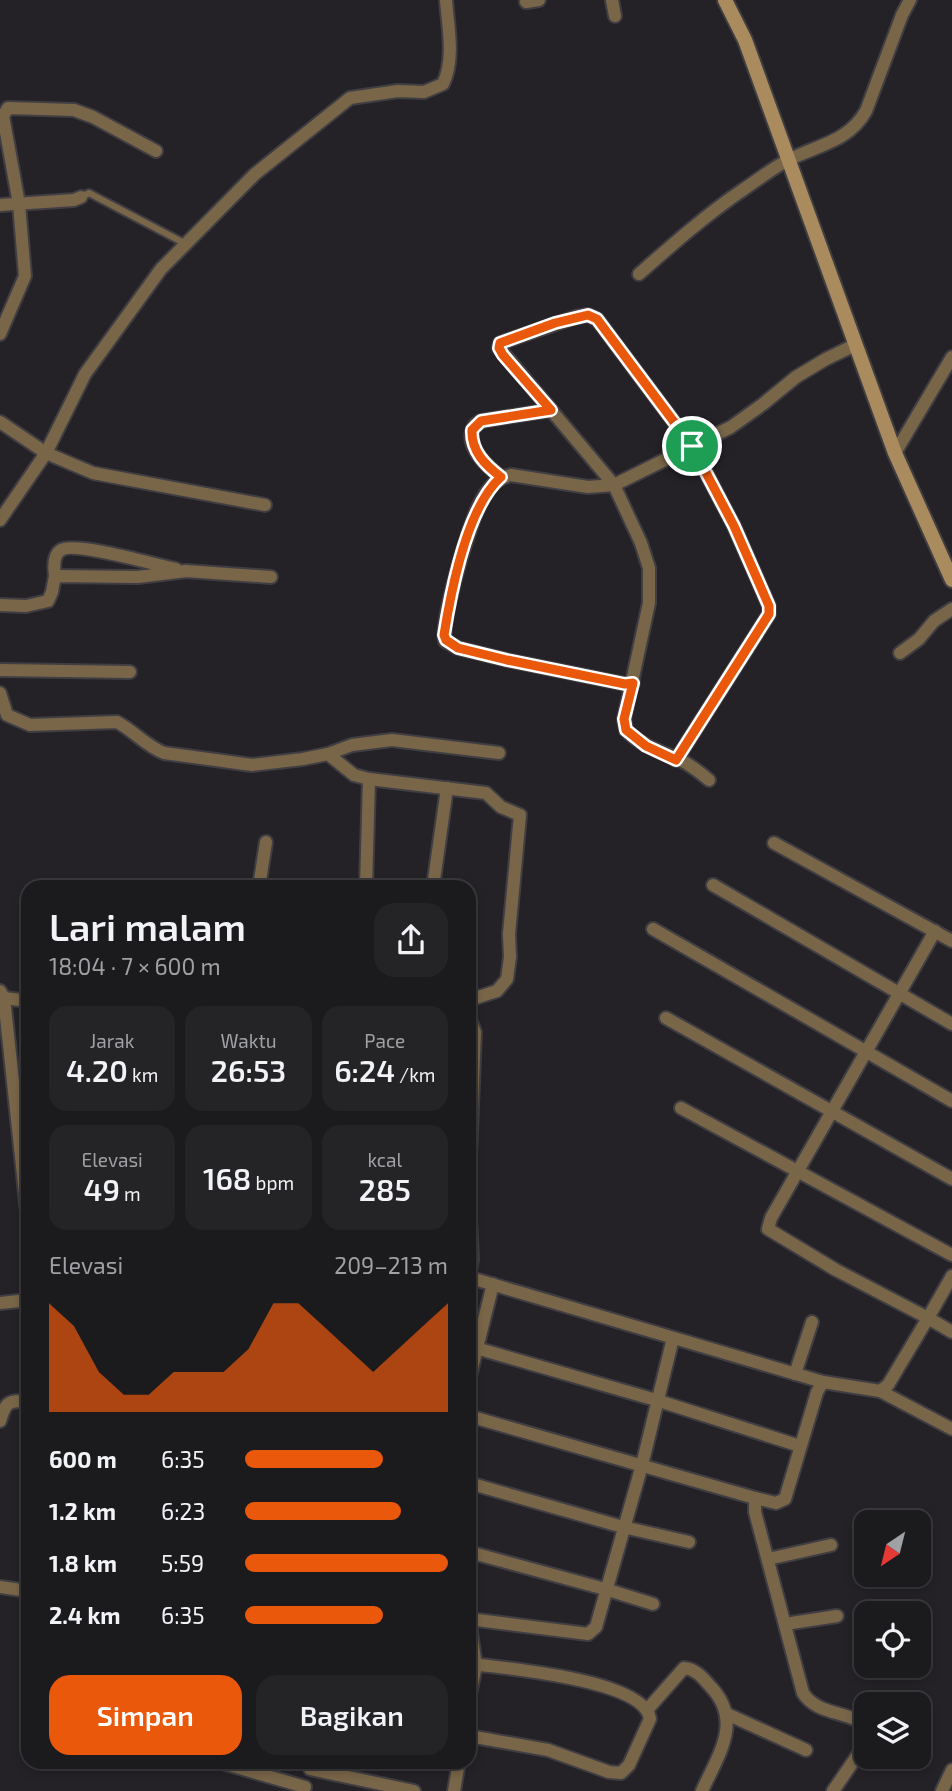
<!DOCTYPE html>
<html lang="id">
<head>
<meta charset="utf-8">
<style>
  body { margin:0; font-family:"Exo 2",sans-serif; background:#242326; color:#f1f3f6; height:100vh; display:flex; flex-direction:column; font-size:26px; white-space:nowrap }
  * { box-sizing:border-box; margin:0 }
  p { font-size:23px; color:#a0a1a4 }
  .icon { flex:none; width:38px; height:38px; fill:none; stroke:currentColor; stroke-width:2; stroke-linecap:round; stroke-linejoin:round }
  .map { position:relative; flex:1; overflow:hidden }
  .side { position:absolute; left:21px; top:880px; width:455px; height:889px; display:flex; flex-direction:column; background:#1b1a1d; border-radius:21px; box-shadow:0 4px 10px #0003,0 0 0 2px #39383b }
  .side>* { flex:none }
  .needle { width:46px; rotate:215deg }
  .buttons { position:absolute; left:854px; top:1510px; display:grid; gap:14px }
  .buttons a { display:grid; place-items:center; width:77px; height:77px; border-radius:14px; background:#1b1a1d; box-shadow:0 4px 10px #0003,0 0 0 2px #39383b; font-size:35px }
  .pin { position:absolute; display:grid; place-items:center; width:60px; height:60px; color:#fff; margin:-30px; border:4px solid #fff; border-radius:50%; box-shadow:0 2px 7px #0007 }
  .round { display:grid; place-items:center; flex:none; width:74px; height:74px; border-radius:21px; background:#242326 }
  .head { display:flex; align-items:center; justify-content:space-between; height:119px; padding:0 28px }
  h1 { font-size:38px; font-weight:600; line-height:52px }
  .metrics { display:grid; grid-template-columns:repeat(3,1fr); gap:10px; height:119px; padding:7px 28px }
  .metrics div { display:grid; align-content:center; border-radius:18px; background:#242326; text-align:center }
  .metrics b { font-size:30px; font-weight:600 }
  .metrics small { font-size:19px; font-weight:400 }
  .metrics p { font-size:19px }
  .chart { height:196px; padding:14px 28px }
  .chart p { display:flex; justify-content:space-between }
  .chart svg { width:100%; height:126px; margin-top:7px; fill:#ea580c; opacity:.7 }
  .primary-button { display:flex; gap:14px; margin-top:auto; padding:14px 28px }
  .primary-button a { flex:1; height:80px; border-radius:21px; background:#ea580c; color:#fff; font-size:28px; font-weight:600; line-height:80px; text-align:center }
  .primary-button a+a { background:#242326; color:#f1f3f6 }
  ul { padding:0 28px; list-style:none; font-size:23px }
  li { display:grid; grid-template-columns:112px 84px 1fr; align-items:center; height:52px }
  li i { height:18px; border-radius:9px; background:#ea580c }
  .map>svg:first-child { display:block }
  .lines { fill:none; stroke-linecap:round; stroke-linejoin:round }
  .lane-casing { stroke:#403e43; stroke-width:10 }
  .street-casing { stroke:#403e43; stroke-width:16 }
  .secondary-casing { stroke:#403e43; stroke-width:18 }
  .lane { stroke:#796649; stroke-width:6 }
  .street { stroke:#796649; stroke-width:12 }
  .secondary { stroke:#aa8b5d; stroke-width:14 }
  .route-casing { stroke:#fff; stroke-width:14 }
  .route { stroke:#ea580c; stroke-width:9 }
</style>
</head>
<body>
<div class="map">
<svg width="952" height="1791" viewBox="0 0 952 1791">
  <rect width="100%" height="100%" fill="#242227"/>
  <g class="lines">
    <g class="lane-casing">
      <polyline id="lane" points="81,197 89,193 186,244"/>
    </g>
    <g class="street-casing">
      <g id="street">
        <polyline points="612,0 615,16"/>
        <polyline points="526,2 539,0"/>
        <polyline points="0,205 74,200 81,197"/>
        <path d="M 639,274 C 673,244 707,214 744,189 C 759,179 774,167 790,159 C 819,145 849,141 866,111 L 902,15 L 910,0"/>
        <polyline points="0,334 25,276 19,204 3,116 8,108 74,110 93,117 156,151"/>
        <polyline points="0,422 46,453 93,473 265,505"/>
        <polyline points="895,453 952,357"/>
        <path d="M 501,477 C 487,466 462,445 475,425 L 481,421 L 551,410"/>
        <path d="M 0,520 L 46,453 L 85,374 L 161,269 L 255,174 L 350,98 L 398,91 L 424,92 L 443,84 C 455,59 448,27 446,0"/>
        <path d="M 55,576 C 54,569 53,555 61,550 C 74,541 156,565 176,569"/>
        <polyline points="0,605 26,606 48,601 52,592 55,576 138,577 186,571 271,577"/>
        <polyline points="900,653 919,639 934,621 952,609"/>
        <polyline points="0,670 130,672"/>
        <path d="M 633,683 L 625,684 L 507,660 L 458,648 L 445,641 C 440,621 471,517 483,498 C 490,486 497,478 511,475 L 588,487 L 614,485 L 731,427 L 763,404 L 796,377 L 826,359 L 855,345"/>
        <path d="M 0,693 L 7,715 L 30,725 L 117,722 C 134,731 146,746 164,753 L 252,765 L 303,759 L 328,754 L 352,745 L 392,740 L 499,753"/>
        <polyline points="328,754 354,775 369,779 486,793 501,807 520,815 509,934 510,957 507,979 497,991 469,1000"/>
        <path d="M 676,760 L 769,614 L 769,606 L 734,526 L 692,446 L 597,319 L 588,315 L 576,317 L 500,343 L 499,348 L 614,485 L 641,543 L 649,568 L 649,603 L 624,719 L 626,730 C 643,748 664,752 686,763 C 694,768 702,774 709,780"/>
        <polyline points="774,843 952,941"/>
        <polyline points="713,885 952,1024"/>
        <polyline points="259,887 266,842"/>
        <polyline points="366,887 369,779"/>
        <polyline points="433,887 447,788"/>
        <polyline points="653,929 952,1101"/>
        <polyline points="935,931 771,1218 768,1229 836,1270 928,1318 952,1276"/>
        <polyline points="0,991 4,998 28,1221"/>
        <polyline points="4,998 28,1001"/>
        <polyline points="469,1018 475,1032 469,1181"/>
        <polyline points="666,1018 952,1179"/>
        <polyline points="681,1108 952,1255"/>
        <polyline points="469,1201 472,1259 469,1277"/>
        <polyline points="471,1278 823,1382"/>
        <polyline points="0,1303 28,1300"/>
        <polyline points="469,1346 656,1400 800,1446"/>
        <polyline points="795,1374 812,1322"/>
        <polyline points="469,1380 493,1284"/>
        <polyline points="880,1391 952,1429"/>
        <polyline points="469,1416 755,1498"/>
        <path d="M 0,1421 C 6,1401 8,1401 28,1401"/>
        <polyline points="469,1483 623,1527 689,1542"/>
        <polyline points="469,1552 605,1589 653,1604"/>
        <polyline points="768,1559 831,1545"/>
        <polyline points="0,1587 28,1591"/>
        <polyline points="469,1619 588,1634 596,1627 642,1465 673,1338"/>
        <polyline points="469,1619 476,1666 469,1698"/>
        <polyline points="785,1624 837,1616"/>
        <path d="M 647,1710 L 684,1668 C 696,1669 703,1678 710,1686 C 744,1721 718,1755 702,1791"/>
        <polyline points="727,1714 806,1750"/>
        <path d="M 866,1725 C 847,1711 817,1715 803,1693 L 755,1512 L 755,1498 L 776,1503 L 785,1499 L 817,1392 L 823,1382 L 880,1391 L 888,1385 L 928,1318 L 952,1332"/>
        <path d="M 469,1736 L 548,1750 L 609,1772 L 621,1773 L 629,1765 L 650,1719 C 645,1681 513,1669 481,1665 L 476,1666"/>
        <polyline points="219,1762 305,1787"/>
        <polyline points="310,1769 414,1791"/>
        <polyline points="454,1791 459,1762"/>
        <polyline points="833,1791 866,1743"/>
        <polyline points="942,1791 952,1770"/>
      </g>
    </g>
    <g class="secondary-casing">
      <polyline id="secondary" points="725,0 745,40 895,453 952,580"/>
    </g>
    <use href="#lane" class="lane"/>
    <use href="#street" class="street"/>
    <use href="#secondary" class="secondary"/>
  </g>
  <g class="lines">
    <g class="route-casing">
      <path id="route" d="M 588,315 L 597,319 L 692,446 L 734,526 L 769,606 L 769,614 L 676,760 L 646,746 L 626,730 L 624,719 L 633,683 L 625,684 L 507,660 L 458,648 L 446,640 L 444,635 C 451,591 467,507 501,477 C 485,465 471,451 472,430 L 481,421 L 551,410 L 503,355 L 499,348 L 500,343 L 555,323 Z"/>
    </g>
    <use href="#route" class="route"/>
  </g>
</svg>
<div class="buttons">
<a><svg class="needle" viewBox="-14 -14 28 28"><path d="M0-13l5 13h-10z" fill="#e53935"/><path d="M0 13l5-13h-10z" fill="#a0a1a4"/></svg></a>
<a><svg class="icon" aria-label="locate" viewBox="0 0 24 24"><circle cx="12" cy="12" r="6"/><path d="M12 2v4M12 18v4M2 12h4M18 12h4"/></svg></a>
<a><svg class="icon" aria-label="layers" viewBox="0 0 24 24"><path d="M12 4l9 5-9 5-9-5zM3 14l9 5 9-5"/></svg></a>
</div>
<div class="pin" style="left:692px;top:446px;background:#1e9e55"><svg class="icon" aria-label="arrive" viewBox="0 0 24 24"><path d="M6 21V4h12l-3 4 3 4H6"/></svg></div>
<section class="side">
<div class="head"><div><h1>Lari malam</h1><p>18:04 · 7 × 600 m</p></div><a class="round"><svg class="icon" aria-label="share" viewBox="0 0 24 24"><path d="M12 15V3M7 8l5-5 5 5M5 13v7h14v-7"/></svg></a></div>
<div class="metrics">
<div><p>Jarak</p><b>4.20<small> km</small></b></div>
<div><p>Waktu</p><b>26:53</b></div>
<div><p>Pace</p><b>6:24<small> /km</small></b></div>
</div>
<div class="metrics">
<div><p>Elevasi</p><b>49<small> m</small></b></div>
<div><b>168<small> bpm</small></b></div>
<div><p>kcal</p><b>285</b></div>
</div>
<div class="chart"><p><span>Elevasi</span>209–213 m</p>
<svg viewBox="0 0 160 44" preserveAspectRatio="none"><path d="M0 44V6L10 14L20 30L30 38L40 38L50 30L60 30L70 30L80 22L90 6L100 6L110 14L120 22L130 30L140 22L150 14L160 6V44z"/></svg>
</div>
<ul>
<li><b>600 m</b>6:35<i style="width:68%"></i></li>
<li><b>1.2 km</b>6:23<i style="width:77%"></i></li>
<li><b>1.8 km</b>5:59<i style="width:100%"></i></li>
<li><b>2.4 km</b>6:35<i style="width:68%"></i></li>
</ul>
<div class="primary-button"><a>Simpan</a><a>Bagikan</a></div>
</section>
</div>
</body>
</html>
